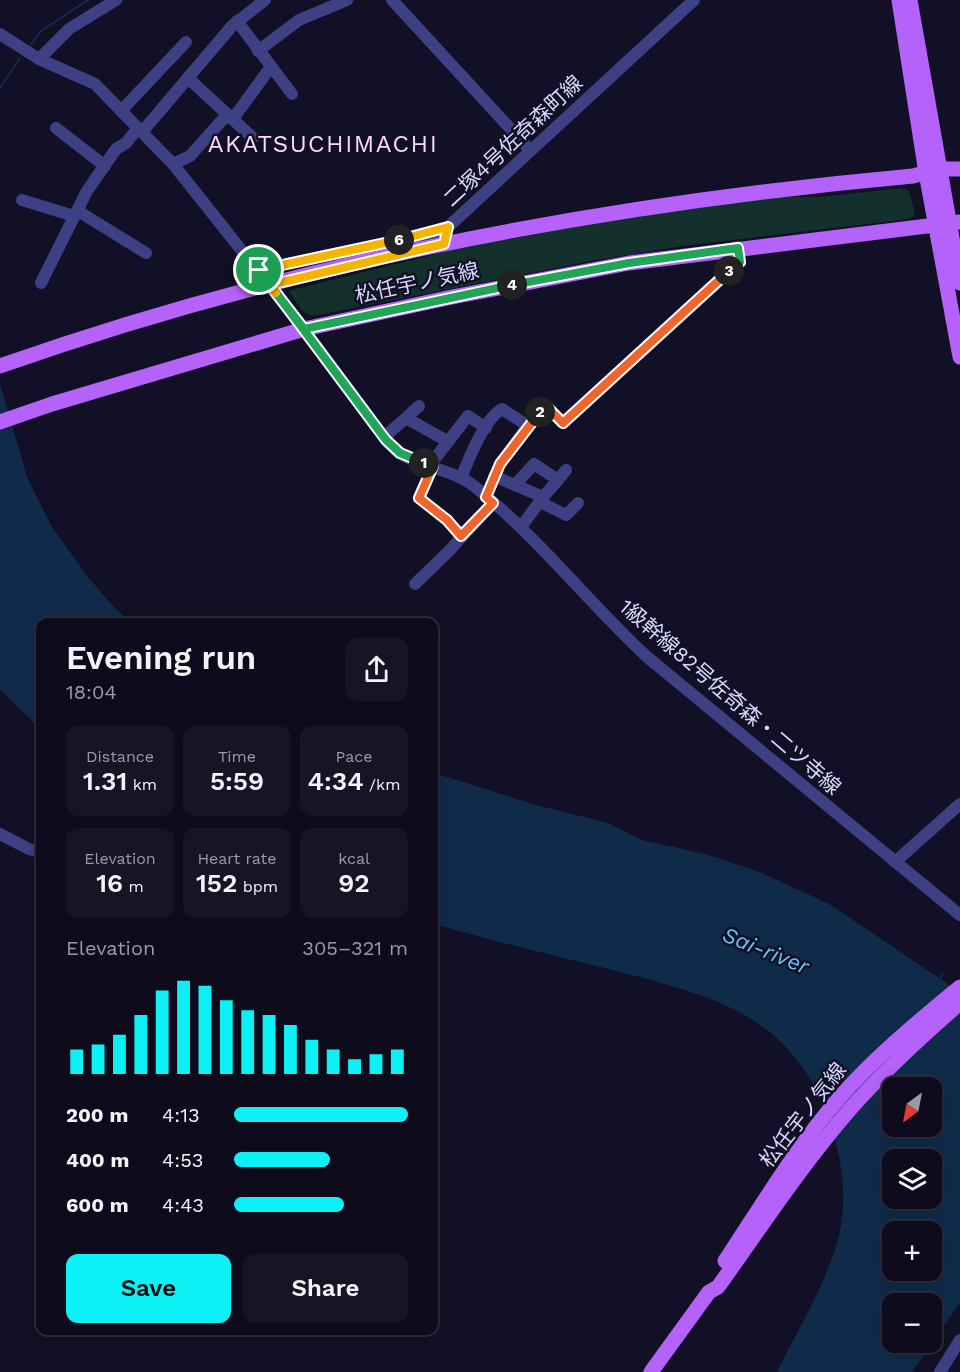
<!DOCTYPE html>
<html lang="en">
<head>
<meta charset="utf-8">
<style>
  body { margin:0; font-family:"Work Sans","Noto Sans JP",sans-serif; background:#171525; color:#f1f3f6; height:100vh; display:flex; flex-direction:column; font-size:22px; white-space:nowrap }
  * { box-sizing:border-box; margin:0 }
  p { font-size:20px; color:#9b9ba3 }
  .icon { flex:none; width:33px; height:33px; fill:none; stroke:currentColor; stroke-width:2; stroke-linecap:round; stroke-linejoin:round }
  .map { position:relative; flex:1; overflow:hidden }
  .details { position:absolute; left:36px; top:618px; width:402px; height:717px; display:flex; flex-direction:column; background:#0e0c1c; border-radius:12px; box-shadow:0 3px 15px #0003,0 0 0 2px #2e2c3b }
  .details>* { flex:none }
  .needle { width:39px; rotate:212deg }
  .fabs { position:absolute; left:882px; top:1077px; display:grid; gap:12px }
  .fabs a { display:grid; place-items:center; width:60px; height:60px; border-radius:12px; background:#0e0c1c; box-shadow:0 3px 15px #0003,0 0 0 2px #2e2c3b; font-size:30px }
  .pin { position:absolute; display:grid; place-items:center; width:51px; height:51px; color:#fff; margin:-26px; border:3px solid #fff; border-radius:50%; box-shadow:0 2px 6px #0007 }
  .km { position:absolute; width:30px; height:30px; margin:-15px; border-radius:50%; background:#222; color:#fff; font-size:16px; line-height:30px; text-align:center }
  .round { display:grid; place-items:center; flex:none; width:63px; height:63px; border-radius:12px; background:#171525 }
  .overview { display:flex; align-items:center; justify-content:space-between; height:102px; padding:0 30px }
  h1 { font-size:33px; font-weight:600; line-height:45px }
  .stats { display:grid; grid-template-columns:repeat(3,1fr); gap:9px; height:102px; padding:6px 30px }
  .stats div { display:grid; align-content:center; border-radius:12px; background:#171525; text-align:center }
  .stats b { font-size:26px; font-weight:600 }
  .stats small { font-size:16px; font-weight:400 }
  .stats p { font-size:16px }
  .chart { height:168px; padding:12px 30px }
  .chart p { display:flex; justify-content:space-between }
  .chart svg { width:100%; height:108px; margin-top:6px; stroke:#0bf1f5; stroke-width:6 }
  .button { display:flex; gap:12px; margin-top:auto; padding:12px 30px }
  .button a { flex:1; height:69px; border-radius:12px; background:#0bf1f5; color:#111; font-size:24px; font-weight:600; line-height:69px; text-align:center }
  .button a+a { background:#171525; color:#f1f3f6 }
  ul { padding:0 30px; list-style:none; font-size:20px }
  li { display:grid; grid-template-columns:96px 72px 1fr; align-items:center; height:45px }
  li i { height:15px; border-radius:8px; background:#0bf1f5 }
  .map>svg:first-child { display:block }
  .green { fill:#13302c }
  .water { fill:#102b4a; fill-rule:evenodd }
  .lines { fill:none; stroke-linecap:round; stroke-linejoin:round }
  .stream { stroke:#102b4a; stroke-width:2 }
  .minor { stroke:#3d4083; stroke-width:12 }
  .major { stroke:#b462f9; stroke-width:15 }
  .split-1-casing { stroke:#fff; stroke-width:12 }
  .split-2-casing { stroke:#fff; stroke-width:12 }
  .split-3-casing { stroke:#fff; stroke-width:12 }
  .split-4-casing { stroke:#fff; stroke-width:12 }
  .split-5-casing { stroke:#fff; stroke-width:12 }
  .split-6-casing { stroke:#fff; stroke-width:12 }
  .split-7-casing { stroke:#fff; stroke-width:12 }
  .split-1 { stroke:#22a559; stroke-width:8 }
  .split-2 { stroke:#f0652b; stroke-width:8 }
  .split-3 { stroke:#f0652b; stroke-width:8 }
  .split-4 { stroke:#22a559; stroke-width:8 }
  .split-5 { stroke:#22a559; stroke-width:8 }
  .split-6 { stroke:#f5b400; stroke-width:8 }
  .split-7 { stroke:#f5b400; stroke-width:8 }
  .labels { text-anchor:middle; stroke-width:5; stroke-linejoin:round; paint-order:stroke }
  .street-label { font-size:21px; fill:#d8d7fd; stroke:#121026 }
  .water-label { font-size:22px; font-style:italic; fill:#69c2f9; stroke:#121026 }
  .quarter-label { font-size:24px; letter-spacing:1.5px; fill:#fdd9f3; stroke:#121026 }
</style>
</head>
<body>
<div class="map">
<svg width="960" height="1372" viewBox="0 0 960 1372">
  <rect width="100%" height="100%" fill="#121026"/>
  <polygon class="green" points="902,188 909,191 915,215 909,219 683,246 596,260 313,316 304,313 290,293 291,290 457,249 611,220 777,197 819,197"/>
  <g class="water">
    <polygon points="0,384 27,477 52,527 88,577 110,603 130,622 40,622 40,729 0,689"/>
    <path d="M 434,773 L 536,805 L 608,823 L 642,840 L 709,855 L 757,871 L 829,904 L 939,978 L 945,971 L 941,979 L 949,985 L 960,1000 L 960,1303 L 912,1372 L 777,1372 C 798,1329 825,1286 838,1240 C 848,1202 843,1161 830,1124 C 793,1011 708,995 605,968 C 548,954 490,940 434,924 ZM 892,1088 L 932,1088 L 932,1126 L 892,1126 ZM 892,1160 L 932,1160 L 932,1198 L 892,1198 ZM 892,1232 L 932,1232 L 932,1270 L 892,1270 ZM 892,1304 L 932,1304 L 932,1342 L 892,1342 Z"/>
  </g>
  <g class="lines">
    <g class="stream">
      <polyline points="28,48 41,31 88,0"/>
      <polyline points="0,88 20,58"/>
    </g>
    <g class="minor">
      <polyline points="392,0 530,150"/>
      <polyline points="237,21 292,94"/>
      <path d="M 0,34 L 39,59 L 95,84 L 173,164 L 304,329 L 386,440 C 390,444 394,449 399,453 C 422,468 452,469 474,486 C 537,536 587,601 646,656 L 960,915"/>
      <polyline points="258,51 299,20 347,0"/>
      <polyline points="39,59 69,29 116,0"/>
      <polyline points="188,78 253,138"/>
      <polyline points="121,111 186,42"/>
      <polyline points="56,128 105,166"/>
      <polyline points="142,132 232,26 265,0"/>
      <polyline points="173,164 190,156 223,119 235,116 270,68"/>
      <polyline points="22,200 74,216"/>
      <polyline points="78,211 146,253"/>
      <polyline points="259,270 440,231 448,227 694,0"/>
      <polyline points="41,283 87,191 116,149 126,143 138,128"/>
      <polyline points="406,418 419,406"/>
      <polyline points="384,437 406,418 447,441"/>
      <polyline points="430,465 468,416 486,428"/>
      <polyline points="433,466 419,498 447,520 461,536"/>
      <polyline points="494,476 543,497 521,527"/>
      <path d="M 461,478 C 469,459 484,419 502,409 L 528,426"/>
      <polyline points="558,480 566,470"/>
      <polyline points="515,485 534,464 558,480 543,497"/>
      <polyline points="486,497 500,464 535,416 546,406 563,423 740,262 738,247"/>
      <polyline points="542,503 566,515 578,503"/>
      <polyline points="415,584 448,552 493,503"/>
      <polyline points="0,834 29,849 40,852"/>
      <polyline points="895,862 960,804"/>
      <polyline points="940,1372 960,1340"/>
    </g>
    <g class="major">
      <polyline points="899,0 926,173 960,357"/>
      <polyline points="910,0 960,283"/>
      <path d="M 0,366 C 294,262 604,204 913,176 L 939,169 L 960,169"/>
      <polyline points="0,422 52,404 304,329 452,297 629,263 960,222"/>
      <path d="M 725,1261 C 762,1205 797,1146 841,1096 C 877,1055 919,1021 960,987"/>
      <path d="M 651,1372 L 709,1292 L 718,1287 C 761,1227 802,1164 851,1108 C 885,1070 922,1036 960,1003"/>
    </g>
  </g>
  <g class="lines">
    <g class="split-1-casing">
      <polyline id="split-1" points="259,270 386,440 400,453 424,463"/>
    </g>
    <g class="split-2-casing">
      <polyline id="split-2" points="424,463 433,466 419,498 447,520 461,536 493,503 486,497 500,464 540,412"/>
    </g>
    <g class="split-3-casing">
      <polyline id="split-3" points="540,412 546,406 563,423 729,271"/>
    </g>
    <g class="split-4-casing">
      <polyline id="split-4" points="512,285 629,263 738,248 740,262 729,271"/>
    </g>
    <g class="split-5-casing">
      <polyline id="split-5" points="276,293 304,329 512,285"/>
    </g>
    <g class="split-6-casing">
      <polyline id="split-6" points="276,293 270,285 444,244 448,227 399,240"/>
    </g>
    <g class="split-7-casing">
      <polyline id="split-7" points="259,270 399,240"/>
    </g>
    <use href="#split-1" class="split-1"/>
    <use href="#split-2" class="split-2"/>
    <use href="#split-3" class="split-3"/>
    <use href="#split-4" class="split-4"/>
    <use href="#split-5" class="split-5"/>
    <use href="#split-6" class="split-6"/>
    <use href="#split-7" class="split-7"/>
  </g>
  <g class="labels">
    <g class="street-label">
      <text transform="translate(513 141) rotate(-43)" y="7">二塚4号佐奇森町線</text>
      <text transform="translate(417 283) rotate(-12)" y="7">松任宇ノ気線</text>
      <text transform="translate(730 697) rotate(41)" y="7">1級幹線82号佐奇森・二ツ寺線</text>
      <text transform="translate(803 1115) rotate(-52)" y="7">松任宇ノ気線</text>
    </g>
    <g class="water-label">
      <text transform="translate(766 950) rotate(22)" y="8">Sai-river</text>
    </g>
    <g class="quarter-label">
      <text x="323" y="152">AKATSUCHIMACHI</text>
    </g>
  </g>
</svg>
<div class="fabs">
<a><svg class="needle" viewBox="-14 -14 28 28"><path d="M0-13l5 13h-10z" fill="#e53935"/><path d="M0 13l5-13h-10z" fill="#9b9ba3"/></svg></a>
<a><svg class="icon" aria-label="layers" viewBox="0 0 24 24"><path d="M12 4l9 5-9 5-9-5zM3 14l9 5 9-5"/></svg></a>
<a>+</a>
<a>−</a>
</div>
<div class="pin" style="left:259px;top:270px;background:#1e9e55"><svg class="icon" aria-label="arrive" viewBox="0 0 24 24"><path d="M6 21V4h12l-3 4 3 4H6"/></svg></div>
<b class="km" style="left:424px;top:463px">1</b>
<b class="km" style="left:540px;top:412px">2</b>
<b class="km" style="left:729px;top:271px">3</b>
<b class="km" style="left:512px;top:285px">4</b>
<b class="km" style="left:399px;top:240px">6</b>
<section class="details">
<div class="overview"><div><h1>Evening run</h1><p>18:04</p></div><a class="round"><svg class="icon" aria-label="share" viewBox="0 0 24 24"><path d="M12 15V3M7 8l5-5 5 5M5 13v7h14v-7"/></svg></a></div>
<div class="stats">
<div><p>Distance</p><b>1.31<small> km</small></b></div>
<div><p>Time</p><b>5:59</b></div>
<div><p>Pace</p><b>4:34<small> /km</small></b></div>
</div>
<div class="stats">
<div><p>Elevation</p><b>16<small> m</small></b></div>
<div><p>Heart rate</p><b>152<small> bpm</small></b></div>
<div><p>kcal</p><b>92</b></div>
</div>
<div class="chart"><p><span>Elevation</span>305–321 m</p>
<svg viewBox="0 0 160 44" preserveAspectRatio="none"><path d="M5 44V34M15 44V32M25 44V28M35 44V20M45 44V10M55 44V6M65 44V8M75 44V14M85 44V18M95 44V20M105 44V24M115 44V30M125 44V34M135 44V38M145 44V36M155 44V34"/></svg>
</div>
<ul>
<li><b>200 m</b>4:13<i style="width:100%"></i></li>
<li><b>400 m</b>4:53<i style="width:55%"></i></li>
<li><b>600 m</b>4:43<i style="width:63%"></i></li>
</ul>
<div class="button"><a>Save</a><a>Share</a></div>
</section>
</div>
</body>
</html>
